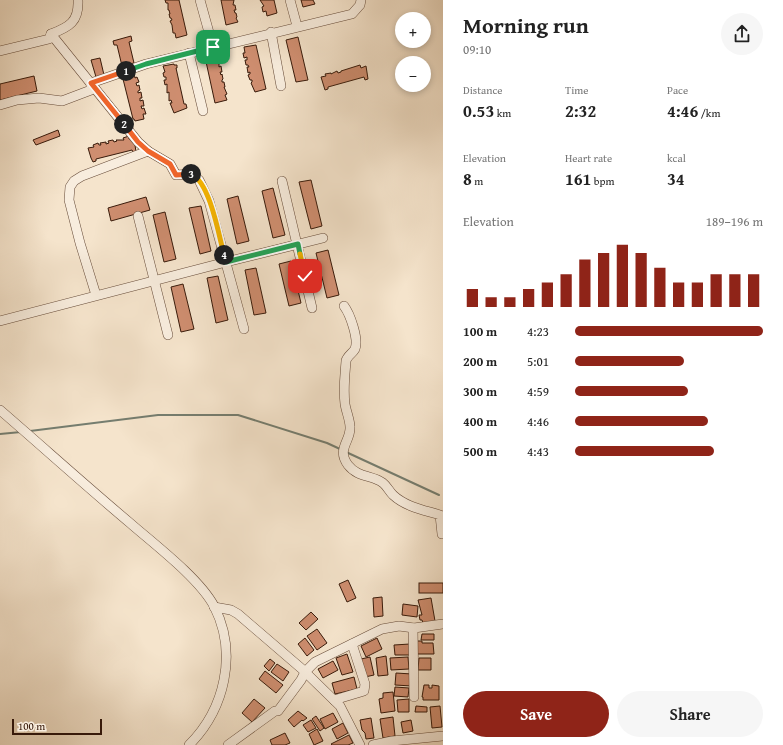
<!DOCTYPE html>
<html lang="en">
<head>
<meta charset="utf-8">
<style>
  body { margin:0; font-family:"Gentium Book Plus",serif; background:#f6f6f6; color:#222; height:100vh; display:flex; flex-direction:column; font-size:15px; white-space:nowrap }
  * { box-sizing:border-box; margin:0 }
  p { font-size:13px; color:#767676 }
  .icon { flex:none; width:22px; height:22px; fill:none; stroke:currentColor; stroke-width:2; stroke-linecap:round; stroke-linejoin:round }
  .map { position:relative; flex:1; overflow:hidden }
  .drawer { display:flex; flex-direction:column; background:#fff; width:340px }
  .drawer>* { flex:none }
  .buttons { position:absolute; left:395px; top:12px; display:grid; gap:8px }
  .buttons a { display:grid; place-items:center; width:36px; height:36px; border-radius:50%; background:#fff; box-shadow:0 2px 6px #0003; font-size:20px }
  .scale { position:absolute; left:12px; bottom:10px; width:90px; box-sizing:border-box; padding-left:4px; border:2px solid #381a0a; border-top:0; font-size:11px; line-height:14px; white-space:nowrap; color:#381a0a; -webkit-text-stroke:3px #f8edde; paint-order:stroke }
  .pin { position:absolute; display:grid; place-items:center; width:34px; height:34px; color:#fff; margin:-17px; border-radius:8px; box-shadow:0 2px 6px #0006 }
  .km { position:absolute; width:20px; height:20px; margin:-10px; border-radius:50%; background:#222; color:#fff; font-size:11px; line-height:20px; text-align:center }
  .round { display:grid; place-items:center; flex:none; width:42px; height:42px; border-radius:21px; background:#f6f6f6 }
  .head { display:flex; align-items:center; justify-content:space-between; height:68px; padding:0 20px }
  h1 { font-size:22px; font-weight:600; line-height:30px }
  .metrics { display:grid; grid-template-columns:repeat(3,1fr); gap:6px; height:68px; padding:4px 20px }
  .metrics div { display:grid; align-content:center }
  .metrics b { font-size:17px; font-weight:600 }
  .metrics small { font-size:11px; font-weight:400 }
  .metrics p { font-size:11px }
  .chart { height:112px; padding:8px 20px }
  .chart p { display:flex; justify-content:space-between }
  .chart svg { width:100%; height:72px; margin-top:4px; stroke:#8f2418; stroke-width:6 }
  .cta { display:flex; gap:8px; margin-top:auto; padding:8px 20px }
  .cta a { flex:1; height:46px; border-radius:24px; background:#8f2418; color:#fff; font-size:16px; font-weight:600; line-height:46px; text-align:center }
  .cta a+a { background:#f6f6f6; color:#222 }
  ul { padding:0 20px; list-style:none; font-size:13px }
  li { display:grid; grid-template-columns:64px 48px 1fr; align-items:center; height:30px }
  li i { height:10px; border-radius:5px; background:#8f2418 }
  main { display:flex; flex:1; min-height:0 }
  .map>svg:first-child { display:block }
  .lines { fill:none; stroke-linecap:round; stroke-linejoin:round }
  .stream { stroke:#757d6f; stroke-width:2 }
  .building { fill:#cf8e70; stroke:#381a0a }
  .minor-casing { stroke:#674c3a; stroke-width:10 }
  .minor { stroke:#f8edde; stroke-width:9 }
  .split-1-casing { stroke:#fff; stroke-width:8 }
  .split-2-casing { stroke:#fff; stroke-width:8 }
  .split-3-casing { stroke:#fff; stroke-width:8 }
  .split-4-casing { stroke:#fff; stroke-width:8 }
  .split-5-casing { stroke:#fff; stroke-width:8 }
  .split-6-casing { stroke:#fff; stroke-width:8 }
  .split-1 { stroke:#22a559; stroke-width:5 }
  .split-2 { stroke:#f0652b; stroke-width:5 }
  .split-3 { stroke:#f0652b; stroke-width:5 }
  .split-4 { stroke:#f5b400; stroke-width:5 }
  .split-5 { stroke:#22a559; stroke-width:5 }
  .split-6 { stroke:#f5b400; stroke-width:5 }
</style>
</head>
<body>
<main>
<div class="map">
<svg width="443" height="745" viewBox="0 0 443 745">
  <rect width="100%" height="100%" fill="#f5e4cc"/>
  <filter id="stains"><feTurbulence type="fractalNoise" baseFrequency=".005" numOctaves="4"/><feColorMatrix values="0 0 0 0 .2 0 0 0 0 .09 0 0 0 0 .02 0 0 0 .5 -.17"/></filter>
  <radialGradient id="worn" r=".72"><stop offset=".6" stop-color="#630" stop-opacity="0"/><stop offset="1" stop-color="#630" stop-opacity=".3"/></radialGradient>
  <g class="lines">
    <g class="stream">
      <polyline points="30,431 158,415 238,415 327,443 340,449"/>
      <polyline points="0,434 21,432"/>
      <polyline points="346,452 439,495"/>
    </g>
  </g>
  <g class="building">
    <polygon points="165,0 179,0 187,35 176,38 175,33 173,33 172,25 170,21 172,20 171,18 170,18 169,14 170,14 169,10 168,10 168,3 166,3"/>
    <polygon points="221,0 234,0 233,5 235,5 236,10 234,10 235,13 236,13 237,17 236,18 238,22 226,25"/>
    <polygon points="260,0 274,0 277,13 267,16 266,11 263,12 262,7 264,6"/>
    <polygon points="301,0 313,0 315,4 303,7"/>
    <polygon points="131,36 132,41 129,42 134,63 122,66 117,45 114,45 113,41"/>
    <polygon points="298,37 308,80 296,82 286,40"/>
    <polygon points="256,45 266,89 255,92 251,83 252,82 252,80 250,80 248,75 250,74 250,72 248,73 247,67 249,67 248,65 246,65 245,60 247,60 247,57 244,58 243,53 245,53 244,47"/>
    <polygon points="216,54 217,60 219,59 219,67 221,66 222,72 220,72 221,75 222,74 223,79 222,80 222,82 224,82 225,87 224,87 227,94 225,95 227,100 215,103 205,57"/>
    <polygon points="100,58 104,75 96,77 91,60"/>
    <polygon points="174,64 174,65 177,65 177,68 176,68 184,104 186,104 187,108 174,113 170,103 172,103 171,100 169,101 169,92 167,93 167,84 165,85 164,80 166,80 166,77 164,77 163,73 165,72 163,66"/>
    <polygon points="360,65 361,68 366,66 368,79 365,80 364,77 328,87 328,89 325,90 321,77 326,76 325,74 331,73 331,74 337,71 338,73 341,72 341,71"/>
    <polygon points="134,73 135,78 137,77 139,82 136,83 137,86 139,85 140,90 138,91 138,93 141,92 142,98 140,98 140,101 143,100 144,106 141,106 142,109 144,108 146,114 143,114 144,119 135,121 134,119 133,119 122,75"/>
    <polygon points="34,76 37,91 0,100 0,84"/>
    <polygon points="58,130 60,136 36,145 33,140"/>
    <polygon points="129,136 129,139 134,138 136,152 133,152 132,150 96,159 96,161 93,162 91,158 88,148 94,147 93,145 98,143 99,145 101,145 100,143 106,142 106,144 109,143 108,141 113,140 114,142 117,141 116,140 124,140 123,138"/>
    <polygon points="311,180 322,226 311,229 299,182"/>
    <polygon points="273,188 285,235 273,238 262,191"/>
    <polygon points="238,196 249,241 237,244 227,199"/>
    <polygon points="146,197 150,210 111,221 108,208"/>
    <polygon points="201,206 211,251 200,254 189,208"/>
    <polygon points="165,212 176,259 164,262 153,215"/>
    <polygon points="328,250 339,295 327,298 316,253"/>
    <polygon points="291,261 301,303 289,306 279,264"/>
    <polygon points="256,268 266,313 254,315 245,270"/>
    <polygon points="218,276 228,320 216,323 207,278"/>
    <polygon points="183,284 194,329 181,332 171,287"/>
    <polygon points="348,580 356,598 347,602 339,584"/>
    <rect x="419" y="583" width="24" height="10"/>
    <polygon points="382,597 383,616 374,617 373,598"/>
    <polygon points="431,598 435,621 423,623 422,620 420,620 419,615 422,615 418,600"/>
    <polygon points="403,604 418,606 417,617 402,615"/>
    <polygon points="311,612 318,619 306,630 299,623"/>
    <polygon points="317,629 327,643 317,650 307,636"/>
    <polygon points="422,634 434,634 434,640 421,640"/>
    <polygon points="305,638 314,650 307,656 298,644"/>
    <polygon points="377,638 382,649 366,657 361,646"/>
    <polygon points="417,641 422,641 422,643 433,643 434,654 417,654"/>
    <polygon points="410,644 410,655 395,655 394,645"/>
    <polygon points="347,654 353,672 342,675 336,658"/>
    <polygon points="386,656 388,675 378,676 376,658"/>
    <polygon points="370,657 374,675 365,677 361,659"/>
    <polygon points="408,657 409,669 391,670 390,658"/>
    <polygon points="419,658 431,658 431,670 418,670"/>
    <polygon points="270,659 275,663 269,671 264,666"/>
    <polygon points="333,661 338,670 323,678 318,669"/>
    <polygon points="277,664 289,672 283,681 271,672"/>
    <polygon points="265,671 283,685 276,693 259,679"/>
    <polygon points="396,673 412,674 412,686 395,685"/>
    <polygon points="354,677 357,689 335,694 332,683"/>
    <polygon points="424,685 429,685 429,688 432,688 432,685 439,686 439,700 423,700 423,697 422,697"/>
    <polygon points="395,687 409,688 408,697 394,696"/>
    <polygon points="393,692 395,711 381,713 379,699 383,698 383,693"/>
    <polygon points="254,699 265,708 252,722 242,713"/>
    <polygon points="409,699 409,712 398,712 397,700"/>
    <polygon points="416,706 427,707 427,712 415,712"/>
    <polygon points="440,706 442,727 432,728 430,707"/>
    <polygon points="298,711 307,718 303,721 302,720 294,727 288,720"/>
    <polygon points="333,713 338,722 325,729 320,719"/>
    <polygon points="316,716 324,728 320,731 312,719"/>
    <polygon points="393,717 395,736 383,738 380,719"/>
    <polygon points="371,718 374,738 366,739 365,733 362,730 360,720"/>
    <polygon points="311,720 316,728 308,732 303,725"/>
    <polygon points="411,720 413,731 403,733 401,722"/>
    <polygon points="343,723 348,733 337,739 332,729"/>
    <polygon points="317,729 323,741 314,745 309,734"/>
    <polygon points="285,733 290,743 285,745 272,745 270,740"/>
    <polygon points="349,735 353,743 348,745 332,745 331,744"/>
  </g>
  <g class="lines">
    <g class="minor-casing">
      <g id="minor">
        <polyline points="200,0 213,47"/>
        <polyline points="290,0 297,26"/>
        <polyline points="271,32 281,86"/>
        <polyline points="51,34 138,142 148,151 170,164 176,175 192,174 199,180 209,201 244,329"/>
        <path d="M 0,51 L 49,39 L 51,34 C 69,27 79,22 78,0"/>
        <polyline points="189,53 203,111"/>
        <polyline points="0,105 17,100 39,98 62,101 91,90 91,83 146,64 352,14 360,5 361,0"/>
        <polyline points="282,181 312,308"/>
        <polyline points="138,216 168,335"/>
        <polyline points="96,295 80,243 69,200 70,187 74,181 82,176 148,151"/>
        <path d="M 344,306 C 350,314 359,339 355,349 C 353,353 347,356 346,361 C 345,375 343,389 345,404 C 346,411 350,420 350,427 C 351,441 336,449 348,465 C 358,478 373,475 383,483 C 387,486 389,491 393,495 C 406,507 424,510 440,515 L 442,534 L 443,534"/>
        <polyline points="0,321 226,262 323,238"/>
        <path d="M 0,410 C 44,448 86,486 130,523 C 154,544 199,578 214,606 C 238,653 225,709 189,745"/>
        <polyline points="214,607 231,610 238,614 302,669 340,706 360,745"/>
        <polyline points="413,628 414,697"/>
        <polyline points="334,700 364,691 365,684 352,644"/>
        <polyline points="228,745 275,711 278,711 301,680 305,672 315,662 382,629 399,626 414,628 443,624"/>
        <polyline points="373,745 392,741 443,736"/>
      </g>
    </g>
    <use href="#minor" class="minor"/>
  </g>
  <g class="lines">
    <g class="split-1-casing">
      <polyline id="split-1" points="126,71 146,64 213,47"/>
    </g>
    <g class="split-2-casing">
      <polyline id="split-2" points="124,124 91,83 126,71"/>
    </g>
    <g class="split-3-casing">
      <polyline id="split-3" points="124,124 138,142 148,151 170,164 176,175 191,174"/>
    </g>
    <g class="split-4-casing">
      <path id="split-4" d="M 191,174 C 210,182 219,236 224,255"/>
    </g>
    <g class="split-5-casing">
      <polyline id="split-5" points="224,255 226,262 298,244 300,254"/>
    </g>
    <g class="split-6-casing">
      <polyline id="split-6" points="300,254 305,276"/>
    </g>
    <use href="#split-1" class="split-1"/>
    <use href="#split-2" class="split-2"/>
    <use href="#split-3" class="split-3"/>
    <use href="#split-4" class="split-4"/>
    <use href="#split-5" class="split-5"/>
    <use href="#split-6" class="split-6"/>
  </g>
  <rect width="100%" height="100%" filter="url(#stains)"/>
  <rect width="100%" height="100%" fill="url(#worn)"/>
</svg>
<div class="buttons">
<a>+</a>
<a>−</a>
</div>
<div class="scale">100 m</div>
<div class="pin" style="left:213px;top:47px;background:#1e9e55"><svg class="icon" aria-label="arrive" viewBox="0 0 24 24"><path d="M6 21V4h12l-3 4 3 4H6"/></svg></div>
<div class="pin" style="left:305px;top:276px;background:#d93025"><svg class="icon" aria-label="check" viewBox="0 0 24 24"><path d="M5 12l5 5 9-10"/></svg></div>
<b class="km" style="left:126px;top:71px">1</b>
<b class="km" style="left:124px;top:124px">2</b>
<b class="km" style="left:191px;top:174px">3</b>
<b class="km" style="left:224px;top:255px">4</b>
</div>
<section class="drawer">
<div class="head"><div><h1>Morning run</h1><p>09:10</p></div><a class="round"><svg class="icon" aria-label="share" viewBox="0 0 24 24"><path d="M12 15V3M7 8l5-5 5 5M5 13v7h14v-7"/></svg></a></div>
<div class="metrics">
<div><p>Distance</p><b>0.53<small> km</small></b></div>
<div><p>Time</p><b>2:32</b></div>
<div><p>Pace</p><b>4:46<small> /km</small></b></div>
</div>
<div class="metrics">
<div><p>Elevation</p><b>8<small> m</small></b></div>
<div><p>Heart rate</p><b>161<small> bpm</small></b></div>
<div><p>kcal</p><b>34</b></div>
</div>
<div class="chart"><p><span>Elevation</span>189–196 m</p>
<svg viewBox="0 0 160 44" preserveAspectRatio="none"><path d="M5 44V33M15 44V38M25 44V38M35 44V33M45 44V29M55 44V24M65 44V15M75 44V11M85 44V6M95 44V11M105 44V20M115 44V29M125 44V29M135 44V24M145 44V24M155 44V24"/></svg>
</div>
<ul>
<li><b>100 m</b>4:23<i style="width:100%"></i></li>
<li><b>200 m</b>5:01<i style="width:58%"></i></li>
<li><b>300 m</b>4:59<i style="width:60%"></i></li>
<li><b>400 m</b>4:46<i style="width:71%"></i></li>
<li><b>500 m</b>4:43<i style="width:74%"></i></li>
</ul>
<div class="cta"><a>Save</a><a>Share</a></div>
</section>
</main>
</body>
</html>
